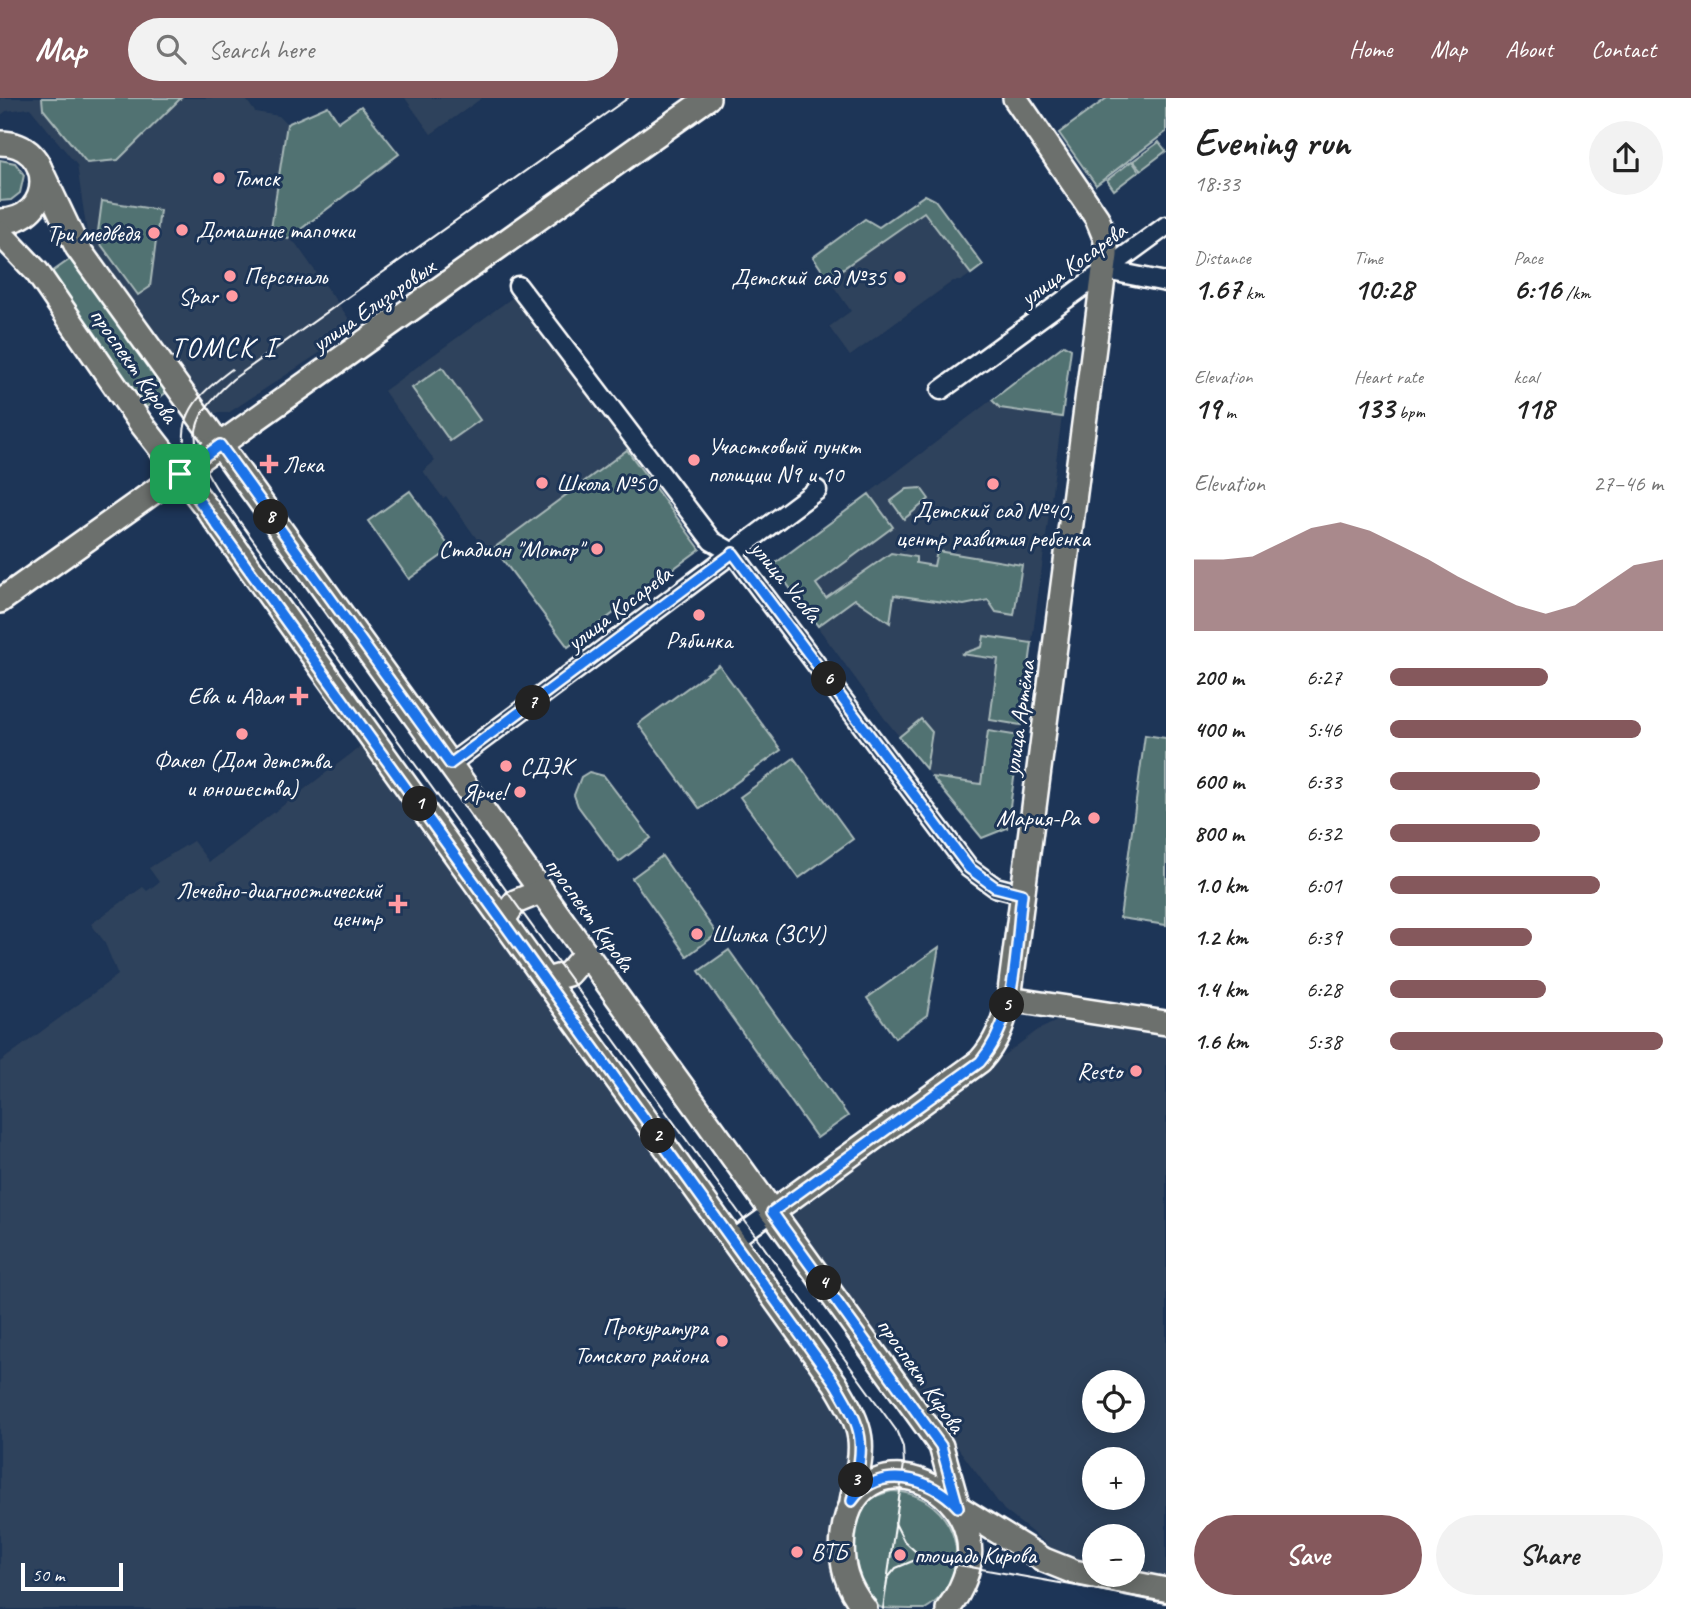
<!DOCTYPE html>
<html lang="en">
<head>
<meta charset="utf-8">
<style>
  body { margin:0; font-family:Caveat,sans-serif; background:#f2f2f2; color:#222; height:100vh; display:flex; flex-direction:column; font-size:26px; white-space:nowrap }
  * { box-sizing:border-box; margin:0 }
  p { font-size:23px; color:#767676 }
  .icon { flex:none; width:38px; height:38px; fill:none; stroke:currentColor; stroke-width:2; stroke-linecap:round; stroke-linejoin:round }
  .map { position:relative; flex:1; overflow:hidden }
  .details { display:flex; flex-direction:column; background:#fff; width:525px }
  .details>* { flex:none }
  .tools { position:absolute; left:1082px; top:1272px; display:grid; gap:14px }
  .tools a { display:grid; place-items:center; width:63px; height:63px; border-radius:50%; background:#fff; box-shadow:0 4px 18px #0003; font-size:35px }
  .scale { position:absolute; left:21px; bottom:18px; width:102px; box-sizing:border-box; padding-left:7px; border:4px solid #fff; border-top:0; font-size:19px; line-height:24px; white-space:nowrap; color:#fff; -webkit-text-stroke:5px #1d3557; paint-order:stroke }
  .pin { position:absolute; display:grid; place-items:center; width:60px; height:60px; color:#fff; margin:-30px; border-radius:14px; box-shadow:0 4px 10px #0006 }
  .km { position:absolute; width:35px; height:35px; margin:-18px; border-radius:50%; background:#222; color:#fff; font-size:19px; line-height:35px; text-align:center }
  .round { display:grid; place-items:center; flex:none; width:74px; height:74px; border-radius:37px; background:#f2f2f2 }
  .head { display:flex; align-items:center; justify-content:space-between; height:119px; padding:0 28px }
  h1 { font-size:38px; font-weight:700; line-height:52px }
  .figures { display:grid; grid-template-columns:repeat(3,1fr); gap:10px; height:119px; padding:7px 28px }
  .figures div { display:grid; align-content:center }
  .figures b { font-size:30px; font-weight:700 }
  .figures small { font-size:19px; font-weight:400 }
  .figures p { font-size:19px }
  .chart { height:196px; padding:14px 28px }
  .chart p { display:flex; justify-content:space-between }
  .chart svg { width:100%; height:126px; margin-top:7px; fill:#85585c; opacity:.7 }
  .action { display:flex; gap:14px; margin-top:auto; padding:14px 28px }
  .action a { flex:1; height:80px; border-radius:42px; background:#85585c; color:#fff; font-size:28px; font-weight:700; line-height:80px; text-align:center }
  .action a+a { background:#f2f2f2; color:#222 }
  ul { padding:0 28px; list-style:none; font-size:23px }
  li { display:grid; grid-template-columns:112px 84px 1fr; align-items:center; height:52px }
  li i { height:18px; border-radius:9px; background:#85585c }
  header { display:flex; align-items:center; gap:42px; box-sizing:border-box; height:98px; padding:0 35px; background:#85585c; color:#fff }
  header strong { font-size:33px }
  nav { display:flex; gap:38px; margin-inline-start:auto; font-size:24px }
  .search { width:490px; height:63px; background:#f2f2f2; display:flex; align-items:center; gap:18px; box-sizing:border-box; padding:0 24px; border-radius:38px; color:#767676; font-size:26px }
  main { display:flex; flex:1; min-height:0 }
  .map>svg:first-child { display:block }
  .built { fill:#2f425b; fill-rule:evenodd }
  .green { fill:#517272; stroke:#a8b8b8; stroke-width:2 }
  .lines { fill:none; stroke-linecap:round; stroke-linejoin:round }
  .minor-casing { stroke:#fff; stroke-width:23 }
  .major-casing { stroke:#fff; stroke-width:28 }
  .minor { stroke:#1d3557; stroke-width:18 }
  .major { stroke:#6c706d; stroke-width:23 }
  .tram { stroke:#fff; stroke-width:2 }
  .route-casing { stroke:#fff; stroke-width:14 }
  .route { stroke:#1a73e8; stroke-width:9 }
  .poi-dot { fill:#ff9aa2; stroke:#1d3557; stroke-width:2.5 }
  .labels { text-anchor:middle; stroke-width:6; stroke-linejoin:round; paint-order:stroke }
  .poi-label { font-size:24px; fill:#fff; stroke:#1d3557; text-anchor:start }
  .street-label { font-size:24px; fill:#fff; stroke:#1d3557 }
  .quarter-label { font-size:28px; letter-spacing:2px; fill:#fff; stroke:#1d3557 }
</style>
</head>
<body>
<header>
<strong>Map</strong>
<div class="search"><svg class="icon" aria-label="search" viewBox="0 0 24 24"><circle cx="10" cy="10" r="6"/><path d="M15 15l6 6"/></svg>Search here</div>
<nav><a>Home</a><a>Map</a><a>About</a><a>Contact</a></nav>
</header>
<main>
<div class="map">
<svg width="1166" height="1511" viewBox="0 0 1166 1511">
  <rect width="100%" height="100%" fill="#1d3557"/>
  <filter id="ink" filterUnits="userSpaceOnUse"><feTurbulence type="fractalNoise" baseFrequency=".0143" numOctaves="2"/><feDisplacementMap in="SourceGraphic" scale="14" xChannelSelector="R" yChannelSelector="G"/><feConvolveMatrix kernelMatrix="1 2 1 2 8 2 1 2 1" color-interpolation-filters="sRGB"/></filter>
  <g filter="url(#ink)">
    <g class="built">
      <polygon points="0,0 245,0 255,14 279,18 287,26 271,129 296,146 356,231 228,315 212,315 205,311 89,149 77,67 30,10 6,13 0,18"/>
      <polygon points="405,0 482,0 431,36"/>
      <polygon points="925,97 935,102 983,167 961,183 953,183 850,258 829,229 851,213 813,159 865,121 879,129"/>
      <polygon points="516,197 700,451 568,549 495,450 487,455 446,398 443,400 423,373 435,363 384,293"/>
      <polygon points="1064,247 1071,251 1007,730 982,740 885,621 773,468"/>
      <polygon points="364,646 825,1290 839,1315 850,1341 832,1449 832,1471 850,1511 0,1511 0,964 118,877 104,843 91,826 143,789 147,793 159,784 149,770 193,743 209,764"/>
      <path d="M 1074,919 L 1166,933 L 1166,1484 L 1132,1477 L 1132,1438 L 1094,1438 L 1094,1468 L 1053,1451 L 1004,1412 L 786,1118 L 1038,932 L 1057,923 ZM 1094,1284 L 1132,1284 L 1132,1323 L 1094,1323 ZM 1094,1362 L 1132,1362 L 1132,1400 L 1094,1400 Z"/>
    </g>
    <g class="green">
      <polygon points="42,0 181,0 118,62 87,65 43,11"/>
      <polygon points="1107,0 1166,0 1166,34 1096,87 1059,35"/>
      <polygon points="328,8 338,24 361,8 399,56 288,141 271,130 287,26"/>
      <polygon points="1159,44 1166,53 1141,72 1133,63"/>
      <polygon points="0,62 15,65 24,77 20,95 11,102 0,103"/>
      <polygon points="1132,63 1139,73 1114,92 1107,82"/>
      <polygon points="925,97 935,102 983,167 971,176 924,114 828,181 813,159 865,121 879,129"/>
      <polygon points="102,103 160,112 150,189 138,197 97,141"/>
      <polygon points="72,160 167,294 145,310 49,176"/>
      <polygon points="1064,247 1071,251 1062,319 1000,310 992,302"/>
      <polygon points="442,269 480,322 450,343 412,290"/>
      <polygon points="627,352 700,451 568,549 494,450"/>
      <polygon points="921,390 929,401 904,421 891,403 907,391"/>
      <polygon points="410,393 451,451 409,481 368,423"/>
      <polygon points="869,396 893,429 816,486 826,500 891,455 916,459 916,465 934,468 937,453 1022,467 1014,517 996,514 988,502 964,507 894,497 890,525 855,501 818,528 773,467"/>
      <polygon points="984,538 1032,545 1021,627 990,622 998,561 961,556 982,549"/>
      <polygon points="719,567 781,652 700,711 638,626"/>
      <polygon points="921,621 932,634 926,671 899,639"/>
      <polygon points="988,633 1020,638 1007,730 982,740 932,679 981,686"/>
      <polygon points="1145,637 1166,640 1166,827 1120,820"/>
      <polygon points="794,660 853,741 799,780 740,699"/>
      <polygon points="589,674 604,678 651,740 619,764 578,708 574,697 581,679"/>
      <polygon points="662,758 717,836 687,858 632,780"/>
      <polygon points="939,849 927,917 895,940 867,900"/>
      <polygon points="729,852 848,1018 817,1040 699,873"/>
      <path d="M 892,1393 C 959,1396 980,1479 925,1511 C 912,1511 893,1511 882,1510 C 847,1496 847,1435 864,1408 C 870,1398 882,1396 892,1393 Z"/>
    </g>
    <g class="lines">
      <g class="minor-casing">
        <g id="minor">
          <polyline points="1106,172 1166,184"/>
          <polyline points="518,188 712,443 733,455 747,474 969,770 995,789 1022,796"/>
          <polyline points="941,292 1166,128"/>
          <polyline points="450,666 817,392"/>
          <polyline points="733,1142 772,1114"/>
        </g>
      </g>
      <g class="major-casing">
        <g id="major">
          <path d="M 0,45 C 56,45 56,123 0,123"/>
          <polyline points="40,71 77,149 941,1348 958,1409 1044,1462 1074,1474 1166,1492"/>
          <path d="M 0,135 L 37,174 L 140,324 L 206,409 L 835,1285 C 867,1338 864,1343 852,1403"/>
          <polyline points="0,503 708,0"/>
          <polyline points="503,822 515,804 542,793"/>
          <polyline points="546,882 568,876 586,855"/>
          <polyline points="1009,901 1166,925"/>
          <path d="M 772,1114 L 980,963 C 997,944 1003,926 1009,901 L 1106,157 L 1106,142 L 1097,120 L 1015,0"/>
          <path d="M 865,1511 C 846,1488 840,1466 843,1437 C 857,1318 1029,1401 948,1511"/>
        </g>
      </g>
      <use href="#minor" class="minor"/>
      <use href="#major" class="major"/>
      <g class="tram">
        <path d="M 628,0 L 233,281 C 183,326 187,345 222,399 L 896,1332 L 903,1349 L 904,1366 L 883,1511"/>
        <path d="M 184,342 C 182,309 208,289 232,271"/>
        <polyline points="895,1425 904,1443 927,1464"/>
        <polyline points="887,1481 896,1470 920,1460 1166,1504"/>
      </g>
    </g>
  </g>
  <g class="lines" filter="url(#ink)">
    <g class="route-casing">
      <path id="route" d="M 220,347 L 450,666 L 733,455 L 969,770 L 995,789 L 1022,796 C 1015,852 1018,920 980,964 L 772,1114 L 941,1348 L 958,1409 C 931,1379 878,1365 852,1403 C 864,1343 867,1338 835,1285 L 180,376 Z"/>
    </g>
    <use href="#route" class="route"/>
  </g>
  <g class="poi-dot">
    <circle cx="219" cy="80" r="7"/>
    <circle cx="182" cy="132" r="7"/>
    <circle cx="154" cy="135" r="7"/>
    <circle cx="230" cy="178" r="7"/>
    <circle cx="900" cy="179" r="7"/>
    <circle cx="232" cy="198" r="7"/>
    <circle cx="694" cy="362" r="7"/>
    <path d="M265.5 355.5h7v7h7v7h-7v7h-7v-7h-7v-7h7z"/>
    <circle cx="542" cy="385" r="7"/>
    <circle cx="993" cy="386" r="7"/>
    <circle cx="597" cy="451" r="7"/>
    <circle cx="699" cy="517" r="7"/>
    <path d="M295.5 587.5h7v7h7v7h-7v7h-7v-7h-7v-7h7z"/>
    <circle cx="242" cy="636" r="7"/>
    <circle cx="506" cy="668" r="7"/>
    <circle cx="520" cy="694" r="7"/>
    <circle cx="1094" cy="720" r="7"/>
    <path d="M394.5 795.5h7v7h7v7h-7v7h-7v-7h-7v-7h7z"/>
    <circle cx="697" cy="836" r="7"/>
    <circle cx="1136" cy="973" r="7"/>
    <circle cx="722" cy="1243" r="7"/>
    <circle cx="797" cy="1454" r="7"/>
    <circle cx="900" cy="1457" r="7"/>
  </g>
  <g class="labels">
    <g class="poi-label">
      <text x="233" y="88">Томск</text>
      <text x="196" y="140">Домашние тапочки</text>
      <text x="140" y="143" text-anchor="end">Три медведя</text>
      <text x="244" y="186">Персональ</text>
      <text x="886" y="187" text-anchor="end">Детский сад №35</text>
      <text x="218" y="206" text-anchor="end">Spar</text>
      <text x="708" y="356">Участковый пункт<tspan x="708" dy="28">полиции N9 и 10</tspan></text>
      <text x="283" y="374">Лека</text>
      <text x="556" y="393">Школа №50</text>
      <text x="993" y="420" text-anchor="middle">Детский сад №40,<tspan x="993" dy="28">центр развития ребенка</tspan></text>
      <text x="583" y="459" text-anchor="end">Стадион "Мотор"</text>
      <text x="699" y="550" text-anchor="middle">Рябинка</text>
      <text x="283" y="606" text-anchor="end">Ева и Адам</text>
      <text x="242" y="670" text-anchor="middle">Факел (Дом детства<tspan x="242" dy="28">и юношества)</tspan></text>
      <text x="520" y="676">СДЭК</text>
      <text x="506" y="702" text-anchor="end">Ярче!</text>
      <text x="1080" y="728" text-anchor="end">Мария-Ра</text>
      <text x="382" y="800" text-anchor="end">Лечебно-диагностический<tspan x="382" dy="28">центр</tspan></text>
      <text x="711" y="844">Шилка (ЗСУ)</text>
      <text x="1122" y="981" text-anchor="end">Resto</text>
      <text x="708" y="1237" text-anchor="end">Прокуратура<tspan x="708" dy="28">Томского района</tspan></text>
      <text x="811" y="1462">ВТБ</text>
      <text x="914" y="1465">площадь Кирова</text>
    </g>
    <g class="street-label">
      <text transform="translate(1073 166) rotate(-36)" y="8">улица Косарева</text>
      <text transform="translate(373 207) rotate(-35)" y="8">улица Елизаровых</text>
      <text transform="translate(134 267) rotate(55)" y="8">проспект Кирова</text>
      <text transform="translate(786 483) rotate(51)" y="8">улица Усова</text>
      <text transform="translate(619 510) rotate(-37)" y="8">улица Косарева</text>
      <text transform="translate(1019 620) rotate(-82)" y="8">улица Артёма</text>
      <text transform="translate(590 816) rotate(54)" y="8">проспект Кирова</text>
      <text transform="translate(921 1277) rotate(55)" y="8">проспект Кирова</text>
    </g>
    <g class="quarter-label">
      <text x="224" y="259">ТОМСК I</text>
    </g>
  </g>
</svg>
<div class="tools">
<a><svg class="icon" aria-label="locate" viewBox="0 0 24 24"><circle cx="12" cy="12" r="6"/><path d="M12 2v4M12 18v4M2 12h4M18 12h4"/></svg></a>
<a>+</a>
<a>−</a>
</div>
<div class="scale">50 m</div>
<div class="pin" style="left:180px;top:376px;background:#1e9e55"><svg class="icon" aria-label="arrive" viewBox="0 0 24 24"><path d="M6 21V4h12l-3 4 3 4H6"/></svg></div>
<b class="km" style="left:420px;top:706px">1</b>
<b class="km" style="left:658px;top:1038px">2</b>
<b class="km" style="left:856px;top:1382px">3</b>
<b class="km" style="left:824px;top:1185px">4</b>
<b class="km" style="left:1007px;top:907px">5</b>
<b class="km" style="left:829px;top:581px">6</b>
<b class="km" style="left:533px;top:605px">7</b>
<b class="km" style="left:271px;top:419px">8</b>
</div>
<section class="details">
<div class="head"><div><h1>Evening run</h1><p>18:33</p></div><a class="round"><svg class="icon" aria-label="share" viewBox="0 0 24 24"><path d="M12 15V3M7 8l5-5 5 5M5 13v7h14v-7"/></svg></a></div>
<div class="figures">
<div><p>Distance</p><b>1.67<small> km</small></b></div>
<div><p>Time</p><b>10:28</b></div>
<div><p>Pace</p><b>6:16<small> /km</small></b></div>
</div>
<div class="figures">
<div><p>Elevation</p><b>19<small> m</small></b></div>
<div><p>Heart rate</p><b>133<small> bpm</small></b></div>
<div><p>kcal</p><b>118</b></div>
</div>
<div class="chart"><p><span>Elevation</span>27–46 m</p>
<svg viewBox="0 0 160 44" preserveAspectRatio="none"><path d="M0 44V19L10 19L20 18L30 13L40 8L50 6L60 9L70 14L80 19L90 25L100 30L110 35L120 38L130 35L140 28L150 21L160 19V44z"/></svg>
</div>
<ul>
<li><b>200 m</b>6:27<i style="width:58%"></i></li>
<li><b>400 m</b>5:46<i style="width:92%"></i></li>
<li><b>600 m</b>6:33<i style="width:55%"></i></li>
<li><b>800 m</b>6:32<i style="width:55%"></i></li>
<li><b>1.0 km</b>6:01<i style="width:77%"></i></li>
<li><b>1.2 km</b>6:39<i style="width:52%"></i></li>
<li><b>1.4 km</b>6:28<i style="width:57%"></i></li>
<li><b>1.6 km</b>5:38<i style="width:100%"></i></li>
</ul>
<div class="action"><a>Save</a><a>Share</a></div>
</section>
</main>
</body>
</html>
